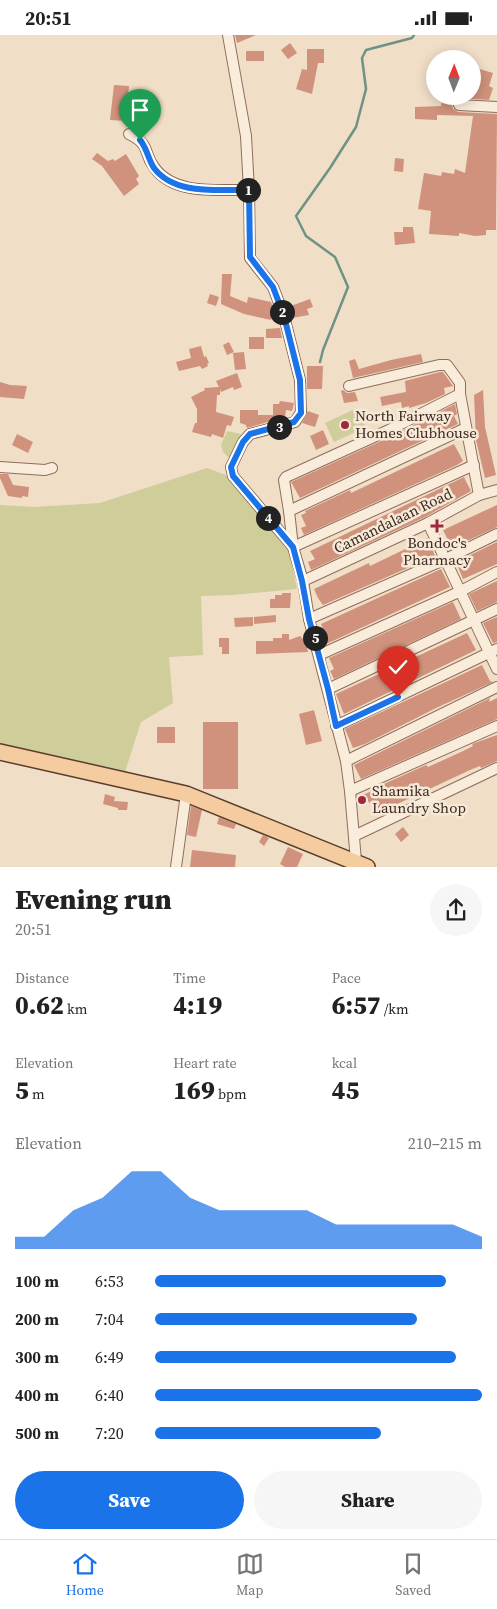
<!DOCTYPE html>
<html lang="en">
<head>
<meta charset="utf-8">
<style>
  body { margin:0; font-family:"Source Serif 4",serif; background:#f6f6f6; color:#222; height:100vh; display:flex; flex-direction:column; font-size:19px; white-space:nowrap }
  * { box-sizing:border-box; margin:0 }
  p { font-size:16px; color:#767676 }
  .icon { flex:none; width:28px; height:28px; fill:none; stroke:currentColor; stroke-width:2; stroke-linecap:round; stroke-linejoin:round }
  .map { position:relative; height:832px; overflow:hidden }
  .details { display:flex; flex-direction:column; background:#fff; flex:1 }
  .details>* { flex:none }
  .needle { width:32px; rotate:1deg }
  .controls { position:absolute; left:426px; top:15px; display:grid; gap:10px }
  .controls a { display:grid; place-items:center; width:55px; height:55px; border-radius:50%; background:#fff; box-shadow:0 2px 12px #0003; font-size:25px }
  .pin { position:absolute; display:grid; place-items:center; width:42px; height:42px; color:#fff; margin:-51px -21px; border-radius:50% 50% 50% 0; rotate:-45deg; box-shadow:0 0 5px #0007 }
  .pin .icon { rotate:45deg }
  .km { position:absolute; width:25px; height:25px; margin:-12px; border-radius:50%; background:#222; color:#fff; font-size:14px; line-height:25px; text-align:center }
  .round { display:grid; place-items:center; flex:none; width:52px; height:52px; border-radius:26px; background:#f6f6f6 }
  .summary { display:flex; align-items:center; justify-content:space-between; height:85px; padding:0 15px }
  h1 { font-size:28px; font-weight:800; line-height:38px }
  .metrics { display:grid; grid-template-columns:repeat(3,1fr); gap:8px; height:85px; padding:5px 15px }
  .metrics div { display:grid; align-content:center }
  .metrics b { font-size:25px; font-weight:800 }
  .metrics small { font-size:14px; font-weight:400 }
  .metrics p { font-size:14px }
  .chart { height:140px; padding:10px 15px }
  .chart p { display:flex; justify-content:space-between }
  .chart svg { width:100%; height:90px; margin-top:5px; fill:#1a73e8; opacity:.7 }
  .primary-button { display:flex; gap:10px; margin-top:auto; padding:10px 15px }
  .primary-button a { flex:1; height:58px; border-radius:30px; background:#1a73e8; color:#fff; font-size:20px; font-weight:800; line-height:58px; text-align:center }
  .primary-button a+a { background:#f6f6f6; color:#222 }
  ul { padding:0 15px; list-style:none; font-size:16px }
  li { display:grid; grid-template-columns:80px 60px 1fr; align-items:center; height:38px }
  li i { height:12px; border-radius:6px; background:#1a73e8 }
  .status { display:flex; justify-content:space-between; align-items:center; height:35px; padding:0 25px; background:#fff; direction:ltr }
  .status svg { height:14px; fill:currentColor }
  .menu { display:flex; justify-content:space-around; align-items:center; height:70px; border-top:1px solid #e0e0e0; background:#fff; font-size:14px; color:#767676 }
  .menu a { display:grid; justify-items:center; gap:2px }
  .menu .on { color:#1a73e8 }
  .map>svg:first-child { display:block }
  .green { fill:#cfcd9a }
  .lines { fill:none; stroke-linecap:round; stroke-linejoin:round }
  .stream { stroke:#6e9384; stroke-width:2.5 }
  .building { fill:#d0927c }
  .minor-casing { stroke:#8d6e5b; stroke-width:12 }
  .primary-casing { stroke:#5b3d2f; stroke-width:18 }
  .minor { stroke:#faecdb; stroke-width:10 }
  .primary { stroke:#f4cc9f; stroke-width:15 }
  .route-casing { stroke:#fff; stroke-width:10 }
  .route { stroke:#1a73e8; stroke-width:6 }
  .poi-dot { fill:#9f293c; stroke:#f7e9d7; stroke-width:2 }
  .labels { text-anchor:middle; stroke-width:5; stroke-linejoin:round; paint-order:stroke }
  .poi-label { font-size:15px; fill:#3d2920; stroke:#f7e9d7; text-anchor:start }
  .street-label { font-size:15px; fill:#3d2920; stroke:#f7e9d7 }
</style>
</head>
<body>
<div class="status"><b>20:51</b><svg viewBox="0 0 49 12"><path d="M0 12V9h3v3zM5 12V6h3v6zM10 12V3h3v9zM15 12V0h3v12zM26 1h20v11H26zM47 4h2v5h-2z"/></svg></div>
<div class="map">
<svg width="497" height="832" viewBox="0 0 497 832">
  <rect width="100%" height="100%" fill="#f0dec7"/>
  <g class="green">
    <polygon points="357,373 366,392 334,407 325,388"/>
    <polygon points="227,396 241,399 231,425 223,417 221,410"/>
    <polygon points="207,433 226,440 289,514 297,554 233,560 201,561 203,620 169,622 173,668 141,687 125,737 0,711 0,470 33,472 100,468"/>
  </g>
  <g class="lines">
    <polyline class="stream" points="320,327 323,315 348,252 335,222 306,201 296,181 330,133 356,92 366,54 362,23 366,15 412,3 414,0"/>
  </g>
  <g class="building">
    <polygon points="235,0 256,0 237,8"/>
    <polygon points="290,8 297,18 288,24 281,15"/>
    <polygon points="307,14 324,14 324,28 318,28 312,59 296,54 302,34 307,35"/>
    <rect x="246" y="16" width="18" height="10"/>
    <polygon points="476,33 493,38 489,51 493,53 489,65 459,63 454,66 452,70 453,74 458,77 497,79 496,195 486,195 486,200 475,201 459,198 459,201 429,199 431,176 418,174 424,138 441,141 442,137 454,139 455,134 465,138 473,81 437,80 437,85 415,84 415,72 441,71 442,61 472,61 472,35 475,36"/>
    <polygon points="114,50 129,51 126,86 110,85"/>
    <polygon points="97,118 108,126 113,124 115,126 126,119 139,141 136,144 139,149 124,161 102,131 92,124"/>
    <polygon points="395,123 404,124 403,137 394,136"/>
    <polygon points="403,192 413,192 415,208 395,210 394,197 403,197"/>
    <polygon points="222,239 232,239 230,261 247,268 248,262 271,267 273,273 271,285 244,279 221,269"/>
    <polygon points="210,259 219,262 216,271 207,268"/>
    <polygon points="310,264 313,272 307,274 309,280 292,283 288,272"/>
    <polygon points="280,293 282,303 266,303 266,294"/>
    <rect x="249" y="302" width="15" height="12"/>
    <polygon points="229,307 234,317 227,320 223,310"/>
    <polygon points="201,311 204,322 206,321 209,328 207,329 208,331 202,334 200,331 179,336 176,327 191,323 189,314"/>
    <polygon points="244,317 246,334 235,335 233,318"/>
    <polygon points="421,319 423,327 353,343 349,326 355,324 359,334 391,325"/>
    <polygon points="307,331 323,331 322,354 307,354"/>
    <polygon points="440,337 443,337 453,351 444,353 445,359 426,368 409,373 409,371 402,373 401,367 382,371 380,362 406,357 405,346"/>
    <polygon points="237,338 242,352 234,355 233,352 221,357 220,354 220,360 217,360 216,377 234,382 231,391 227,390 223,403 212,399 211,402 192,397 195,388 197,388 197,374 191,362 205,355 204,353 219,352 216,346"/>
    <polygon points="0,347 10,350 27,351 24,364 0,362"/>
    <polygon points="343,355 347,358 355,357 358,366 344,368 341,356"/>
    <polygon points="483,355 485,392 496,440 485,443 476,405 474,360"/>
    <polygon points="280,366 294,368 292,376 286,375 285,382 247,393 246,390 240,388 240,375 258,375 258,380 273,380 273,369 279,369"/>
    <polygon points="455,369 457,379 454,381 458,389 300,463 291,447 392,401"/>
    <polygon points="308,376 319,380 315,392 302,388"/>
    <polygon points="323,395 329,409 316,415 310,401"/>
    <polygon points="17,399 33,407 28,418 12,410"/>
    <polygon points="454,409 463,426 457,430 304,500 301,493 306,491 301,480 306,478 305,476 350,455 351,458"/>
    <polygon points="0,439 8,439 13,450 29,452 28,462 22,461 22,463 8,461 0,443"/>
    <polygon points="464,442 471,456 425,482 311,535 308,527 315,524 310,516"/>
    <polygon points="497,470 497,492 452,513 443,495"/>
    <polygon points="428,503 435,521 323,570 318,563 314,554 369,528 370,531"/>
    <polygon points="497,507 497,529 463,544 456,527"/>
    <polygon points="441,534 450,552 324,610 322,601 324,600 324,596 321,589"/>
    <polygon points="497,546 497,567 477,576 469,559"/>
    <polygon points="282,558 291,558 290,573 270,573 270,564 275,564 275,560 282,560"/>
    <polygon points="453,567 461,584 334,644 330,636 334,634 329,623"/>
    <polygon points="276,580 276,587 254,589 254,582"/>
    <polygon points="253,582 253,591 235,592 234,583"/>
    <polygon points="497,582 497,607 493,608 483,588"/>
    <polygon points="467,598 476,615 344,679 336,659"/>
    <polygon points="282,599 289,599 289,605 300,601 306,607 308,617 256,619 256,606 273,606 273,603 282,603"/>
    <polygon points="219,603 229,603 229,619 222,619 222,612 219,612"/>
    <polygon points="482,630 490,646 493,647 436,673 365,709 353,713 345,694"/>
    <polygon points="490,663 489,667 497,663 497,684 361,744 354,730"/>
    <polygon points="314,675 322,706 306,710 299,679"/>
    <rect x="203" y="687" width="35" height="67"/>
    <rect x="157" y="692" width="18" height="16"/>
    <polygon points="497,700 497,726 481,733 480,731 470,735 378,778 363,760 376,754 375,753 426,730 428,732 461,717 473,711 472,709"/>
    <polygon points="105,759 115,762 114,766 128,767 127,775 118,775 118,773 103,769"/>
    <polygon points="191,771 202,775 196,802 187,800"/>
    <polygon points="219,782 236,789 234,794 217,789"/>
    <polygon points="403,792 409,800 401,807 395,799"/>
    <polygon points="263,800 269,803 264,811 259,807"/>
    <polygon points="288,812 303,819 297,832 285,832 280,829"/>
    <polygon points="192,815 236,820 235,832 190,832"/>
  </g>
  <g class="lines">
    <g class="minor-casing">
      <g id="minor">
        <polyline points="228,0 246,101 249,155 250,223 273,252 284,281 300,345 301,377 295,387 250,399 243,407 231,432 233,441 293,512"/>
        <polyline points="459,70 497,72"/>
        <path d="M 129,99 C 152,111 142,116 154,132 C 174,161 219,154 249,155"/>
        <polyline points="349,351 439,330 447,330 460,348 460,359 479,460"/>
        <polyline points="0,432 45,435 52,433"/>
        <polyline points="289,476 466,393"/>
        <polyline points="428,488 497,634"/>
        <polyline points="293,512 474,430"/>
        <polyline points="303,546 428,488 479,460 497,455"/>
        <polyline points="309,584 446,524 497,499"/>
        <polyline points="319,620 461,556 497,537"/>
        <polyline points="328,654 497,574"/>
        <polyline points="336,691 497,614"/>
        <polyline points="346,726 497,652"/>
        <polyline points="350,756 497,691"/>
        <polyline points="354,801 497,733"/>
        <polyline points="356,826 350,756 346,726 309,584 303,546 293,512 289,476 284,445 286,442 389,395 460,359"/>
        <polyline points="176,832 186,759"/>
      </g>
    </g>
    <g class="primary-casing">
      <polyline id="primary" points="0,717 186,759 367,832"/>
    </g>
    <use href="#minor" class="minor"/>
    <use href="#primary" class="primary"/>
  </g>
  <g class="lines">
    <g class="route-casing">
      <path id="route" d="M 140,105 C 147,113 148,124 154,133 C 175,161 219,154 249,155 L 250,222 L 273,252 L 284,281 L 300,345 L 301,378 L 294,387 L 250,399 L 243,407 L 231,432 L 233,441 L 293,512 L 302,546 L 309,584 L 328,654 L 336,691 L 398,662"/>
    </g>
    <use href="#route" class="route"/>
  </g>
  <g class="poi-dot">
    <circle cx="345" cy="390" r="5"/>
    <path d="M434.5 483.5h5v5h5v5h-5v5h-5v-5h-5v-5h5z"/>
    <circle cx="362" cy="765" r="5"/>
  </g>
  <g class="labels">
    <g class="poi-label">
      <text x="355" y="386">North Fairway<tspan x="355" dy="17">Homes Clubhouse</tspan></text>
      <text x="437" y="513" text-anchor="middle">Bondoc's<tspan x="437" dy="17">Pharmacy</tspan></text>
      <text x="372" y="761">Shamika<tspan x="372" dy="17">Laundry Shop</tspan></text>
    </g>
    <g class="street-label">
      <text transform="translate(393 486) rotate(-26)" y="5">Camandalaan Road</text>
    </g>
  </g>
</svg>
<div class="controls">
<a><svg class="needle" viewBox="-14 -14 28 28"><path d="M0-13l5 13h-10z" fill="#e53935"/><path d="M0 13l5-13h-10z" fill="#767676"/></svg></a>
</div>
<div class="pin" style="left:140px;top:105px;background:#1e9e55"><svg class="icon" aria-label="arrive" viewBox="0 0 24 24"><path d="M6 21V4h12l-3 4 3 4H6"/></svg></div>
<div class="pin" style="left:398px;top:662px;background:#d93025"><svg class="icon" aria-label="check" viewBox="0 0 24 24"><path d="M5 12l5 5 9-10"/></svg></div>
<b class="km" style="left:248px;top:155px">1</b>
<b class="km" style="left:282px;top:277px">2</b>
<b class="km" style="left:279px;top:392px">3</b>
<b class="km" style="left:268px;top:483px">4</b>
<b class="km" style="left:315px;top:603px">5</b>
</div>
<section class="details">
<div class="summary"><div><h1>Evening run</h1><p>20:51</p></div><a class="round"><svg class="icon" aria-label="share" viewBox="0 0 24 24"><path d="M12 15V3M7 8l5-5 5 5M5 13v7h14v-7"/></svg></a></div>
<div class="metrics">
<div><p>Distance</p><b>0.62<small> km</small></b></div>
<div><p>Time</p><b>4:19</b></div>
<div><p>Pace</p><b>6:57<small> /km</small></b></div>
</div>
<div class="metrics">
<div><p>Elevation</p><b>5<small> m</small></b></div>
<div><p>Heart rate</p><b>169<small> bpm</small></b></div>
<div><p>kcal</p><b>45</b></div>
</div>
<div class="chart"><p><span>Elevation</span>210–215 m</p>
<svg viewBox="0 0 160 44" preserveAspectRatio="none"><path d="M0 44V38L10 38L20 25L30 19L40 6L50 6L60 19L70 25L80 25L90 25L100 25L110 32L120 32L130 32L140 32L150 32L160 38V44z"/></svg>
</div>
<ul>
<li><b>100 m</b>6:53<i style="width:89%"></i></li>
<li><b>200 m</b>7:04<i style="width:80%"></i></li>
<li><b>300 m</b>6:49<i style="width:92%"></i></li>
<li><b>400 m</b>6:40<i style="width:100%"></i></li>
<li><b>500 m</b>7:20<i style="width:69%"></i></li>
</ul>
<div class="primary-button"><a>Save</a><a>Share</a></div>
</section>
<nav class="menu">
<a class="on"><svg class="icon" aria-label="home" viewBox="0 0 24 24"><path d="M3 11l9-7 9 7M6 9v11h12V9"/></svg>Home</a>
<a><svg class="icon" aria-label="map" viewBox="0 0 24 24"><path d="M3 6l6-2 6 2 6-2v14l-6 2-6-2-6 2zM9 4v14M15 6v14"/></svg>Map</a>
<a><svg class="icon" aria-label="saved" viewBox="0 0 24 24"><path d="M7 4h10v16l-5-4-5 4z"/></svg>Saved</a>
</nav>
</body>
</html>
